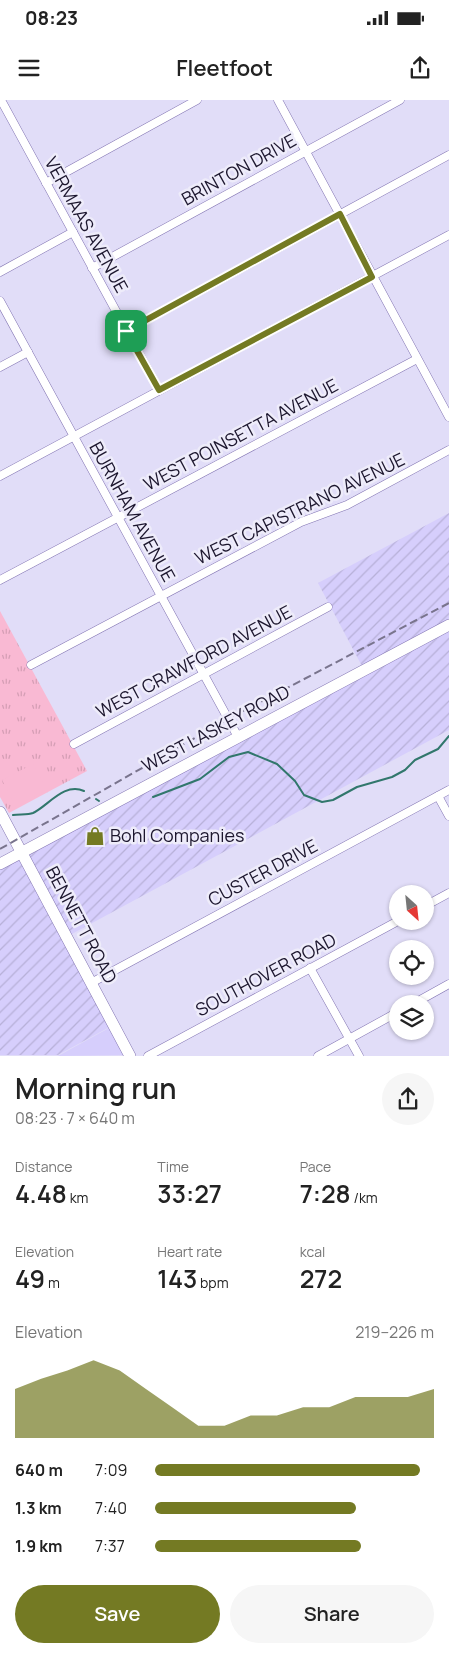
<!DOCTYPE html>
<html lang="en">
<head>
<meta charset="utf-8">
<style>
  body { margin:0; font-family:Manrope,sans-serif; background:#f6f6f6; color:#222; height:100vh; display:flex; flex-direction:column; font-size:19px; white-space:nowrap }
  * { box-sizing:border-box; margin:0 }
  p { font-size:16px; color:#767676 }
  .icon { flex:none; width:28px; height:28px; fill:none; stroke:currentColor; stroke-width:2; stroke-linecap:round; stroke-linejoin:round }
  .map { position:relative; height:956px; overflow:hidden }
  .sheet { display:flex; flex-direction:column; background:#fff; flex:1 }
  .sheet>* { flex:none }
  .needle { width:32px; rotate:153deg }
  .controls { position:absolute; left:389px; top:785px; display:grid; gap:10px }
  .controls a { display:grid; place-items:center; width:45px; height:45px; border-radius:50%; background:#fff; box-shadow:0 1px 4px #0004; font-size:25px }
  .pin { position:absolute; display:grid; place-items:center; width:42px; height:42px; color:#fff; margin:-21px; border-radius:10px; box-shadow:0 2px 8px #0006 }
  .round { display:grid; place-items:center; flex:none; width:52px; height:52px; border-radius:26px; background:#f6f6f6 }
  .headline { display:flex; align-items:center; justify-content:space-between; height:85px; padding:0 15px }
  h1 { font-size:28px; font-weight:600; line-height:38px }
  .metrics { display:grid; grid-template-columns:repeat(3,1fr); gap:8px; height:85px; padding:5px 15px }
  .metrics div { display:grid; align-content:center }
  .metrics b { font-size:25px; font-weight:600 }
  .metrics small { font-size:14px; font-weight:400 }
  .metrics p { font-size:14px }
  .chart { height:140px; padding:10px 15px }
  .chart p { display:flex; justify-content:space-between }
  .chart svg { width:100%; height:90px; margin-top:5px; fill:#747a23; opacity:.7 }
  .button { display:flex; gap:10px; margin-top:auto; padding:10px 15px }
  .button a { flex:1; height:58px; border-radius:30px; background:#747a23; color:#fff; font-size:20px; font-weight:600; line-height:58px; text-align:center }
  .button a+a { background:#f6f6f6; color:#222 }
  ul { padding:0 15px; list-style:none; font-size:16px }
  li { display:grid; grid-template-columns:80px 60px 1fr; align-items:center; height:38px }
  li i { height:12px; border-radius:6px; background:#747a23 }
  .status { display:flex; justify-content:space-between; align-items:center; height:35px; padding:0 25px; background:#fff; direction:ltr }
  .status svg { height:14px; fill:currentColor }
  header { display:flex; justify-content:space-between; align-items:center; height:65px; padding:0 15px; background:#fff; font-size:22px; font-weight:600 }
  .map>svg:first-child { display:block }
  .built { fill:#d6cefc }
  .industrial { fill:url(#industrial-furrows) }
  .grass { fill:url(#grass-tufts) }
  .pitch { fill:#f9b9d3 }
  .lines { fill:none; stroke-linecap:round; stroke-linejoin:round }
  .stream { stroke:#31776c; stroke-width:2 }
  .street-casing { stroke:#8375b3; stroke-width:9 }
  .secondary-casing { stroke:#8375b3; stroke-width:12 }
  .street { stroke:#fff; stroke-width:8 }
  .secondary { stroke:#fff; stroke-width:11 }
  .rail { stroke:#79748d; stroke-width:2; stroke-dasharray:8 4; stroke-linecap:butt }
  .route-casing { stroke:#fff; stroke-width:10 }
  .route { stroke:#747a23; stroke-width:6 }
  .labels { text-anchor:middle; stroke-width:5; stroke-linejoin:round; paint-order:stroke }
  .street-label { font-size:18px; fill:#1c162e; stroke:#eeecfa }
  .poi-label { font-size:18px; fill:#1c162e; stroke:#eeecfa; text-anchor:start }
</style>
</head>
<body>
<div class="status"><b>08:23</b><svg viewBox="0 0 49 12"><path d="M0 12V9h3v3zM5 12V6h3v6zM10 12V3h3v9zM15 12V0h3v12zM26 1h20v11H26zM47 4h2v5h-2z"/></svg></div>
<header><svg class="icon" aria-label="menu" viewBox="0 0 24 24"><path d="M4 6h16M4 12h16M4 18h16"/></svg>Fleetfoot<svg class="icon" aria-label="share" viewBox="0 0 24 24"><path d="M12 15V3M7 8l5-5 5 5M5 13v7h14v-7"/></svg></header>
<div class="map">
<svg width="449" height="956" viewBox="0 0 449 956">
  <defs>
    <pattern id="industrial-furrows" width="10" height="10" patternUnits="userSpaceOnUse" patternTransform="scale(1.25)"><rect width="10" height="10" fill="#d6cefc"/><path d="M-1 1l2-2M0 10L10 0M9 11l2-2" fill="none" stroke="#b7b0d8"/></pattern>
    <pattern id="grass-tufts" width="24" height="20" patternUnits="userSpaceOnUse" patternTransform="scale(1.25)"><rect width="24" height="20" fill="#f9b9d3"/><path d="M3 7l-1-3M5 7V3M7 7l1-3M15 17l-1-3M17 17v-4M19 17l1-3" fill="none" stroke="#d59eb5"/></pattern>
  </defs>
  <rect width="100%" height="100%" fill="#e1ddf8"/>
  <polygon class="built" points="109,928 123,955 58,956"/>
  <polygon class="industrial" points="449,413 449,630 70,835 117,923 58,955 0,955 0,764 364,570 318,483"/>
  <polygon class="grass" points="0,511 87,671 9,713 0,697"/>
  <polygon class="pitch" points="33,664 47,690 16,707 2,680"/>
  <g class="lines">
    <g class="stream">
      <polyline points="153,697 200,679 229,657 248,652 277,664 295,681 304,695 322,702 333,700 357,687 392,677 405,670 415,660 438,649 449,636"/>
      <polyline points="96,699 99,701"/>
      <path d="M 13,715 C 19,714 28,715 33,713 C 48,706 64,682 84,691"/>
    </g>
    <g class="street-casing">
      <g id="street">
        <polyline points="1,0 159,290"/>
        <polyline points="278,0 449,317"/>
        <polyline points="46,83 197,0"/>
        <polyline points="92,168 400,0"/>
        <polyline points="0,172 73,132"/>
        <polyline points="0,201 238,637"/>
        <polyline points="126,231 449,55"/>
        <polyline points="0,267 28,252"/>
        <polyline points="0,376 449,135"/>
        <polyline points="0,480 417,259"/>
        <polyline points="31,565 301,422 347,405 449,350"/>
        <polyline points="74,644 328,507"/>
        <polyline points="438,696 449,716"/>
        <polyline points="425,806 449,793"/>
        <polyline points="310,868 359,956"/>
        <polyline points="91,883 449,690"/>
        <polyline points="413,904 449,884"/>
        <polyline points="148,956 398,821"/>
        <polyline points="318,956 398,912"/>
      </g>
    </g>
    <g class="secondary-casing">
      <g id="secondary">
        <polyline points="0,712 130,956"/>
        <polyline points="0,764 449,525"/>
      </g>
    </g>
    <use href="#street" class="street"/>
    <use href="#secondary" class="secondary"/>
    <polyline class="rail" points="0,749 228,619 449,503"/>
  </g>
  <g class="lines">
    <g class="route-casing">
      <polygon id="route" points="340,114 372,177 159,290 126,231"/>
    </g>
    <use href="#route" class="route"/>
  </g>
  <defs>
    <g id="shop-bare" transform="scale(1.5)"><path d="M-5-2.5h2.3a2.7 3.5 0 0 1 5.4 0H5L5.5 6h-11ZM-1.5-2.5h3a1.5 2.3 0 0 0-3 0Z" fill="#747a23" stroke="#eeecfa" stroke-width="2.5" paint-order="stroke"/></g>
  </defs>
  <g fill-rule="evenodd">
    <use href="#shop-bare" x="95" y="736"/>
  </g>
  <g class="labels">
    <g class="street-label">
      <text transform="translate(239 70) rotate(-29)" y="6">BRINTON DRIVE</text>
      <text transform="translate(86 125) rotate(61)" y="6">VERMAAS AVENUE</text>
      <text transform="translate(241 335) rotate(-28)" y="6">WEST POINSETTA AVENUE</text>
      <text transform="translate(300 409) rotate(-26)" y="6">WEST CAPISTRANO AVENUE</text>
      <text transform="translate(132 412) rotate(61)" y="6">BURNHAM AVENUE</text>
      <text transform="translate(194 562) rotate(-28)" y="6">WEST CRAWFORD AVENUE</text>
      <text transform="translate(216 629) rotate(-28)" y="6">WEST LASKEY ROAD</text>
      <text transform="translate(263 773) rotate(-28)" y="6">CUSTER DRIVE</text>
      <text transform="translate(81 825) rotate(62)" y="6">BENNETT ROAD</text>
      <text transform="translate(266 875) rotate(-28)" y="6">SOUTHOVER ROAD</text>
    </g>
    <g class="poi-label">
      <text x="110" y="742">Bohl Companies</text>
    </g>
  </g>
</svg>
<div class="controls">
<a><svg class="needle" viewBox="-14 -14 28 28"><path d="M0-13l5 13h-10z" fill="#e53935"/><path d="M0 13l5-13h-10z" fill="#767676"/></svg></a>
<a><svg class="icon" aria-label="locate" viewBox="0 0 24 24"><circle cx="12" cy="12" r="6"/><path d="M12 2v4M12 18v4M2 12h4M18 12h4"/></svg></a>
<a><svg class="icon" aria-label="layers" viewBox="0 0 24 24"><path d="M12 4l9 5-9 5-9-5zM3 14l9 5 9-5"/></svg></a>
</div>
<div class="pin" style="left:126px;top:231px;background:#1e9e55"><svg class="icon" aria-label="arrive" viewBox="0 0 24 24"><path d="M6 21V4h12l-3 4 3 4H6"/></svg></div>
</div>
<section class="sheet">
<div class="headline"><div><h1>Morning run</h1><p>08:23 · 7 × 640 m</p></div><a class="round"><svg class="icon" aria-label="share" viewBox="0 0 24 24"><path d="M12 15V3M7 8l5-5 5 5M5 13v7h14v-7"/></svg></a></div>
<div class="metrics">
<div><p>Distance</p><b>4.48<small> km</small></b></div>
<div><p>Time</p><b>33:27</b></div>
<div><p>Pace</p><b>7:28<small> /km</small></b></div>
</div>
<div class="metrics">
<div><p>Elevation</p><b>49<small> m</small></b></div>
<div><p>Heart rate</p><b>143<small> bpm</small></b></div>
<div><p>kcal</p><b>272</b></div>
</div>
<div class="chart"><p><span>Elevation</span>219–226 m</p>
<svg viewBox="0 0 160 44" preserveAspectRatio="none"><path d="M0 44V20L10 15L20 11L30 6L40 11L50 20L60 29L70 38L80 38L90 33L100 33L110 29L120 29L130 24L140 24L150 24L160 20V44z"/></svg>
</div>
<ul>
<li><b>640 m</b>7:09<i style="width:95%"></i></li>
<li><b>1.3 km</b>7:40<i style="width:72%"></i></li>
<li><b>1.9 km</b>7:37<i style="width:74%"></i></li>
</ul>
<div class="button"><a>Save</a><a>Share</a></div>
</section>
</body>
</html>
